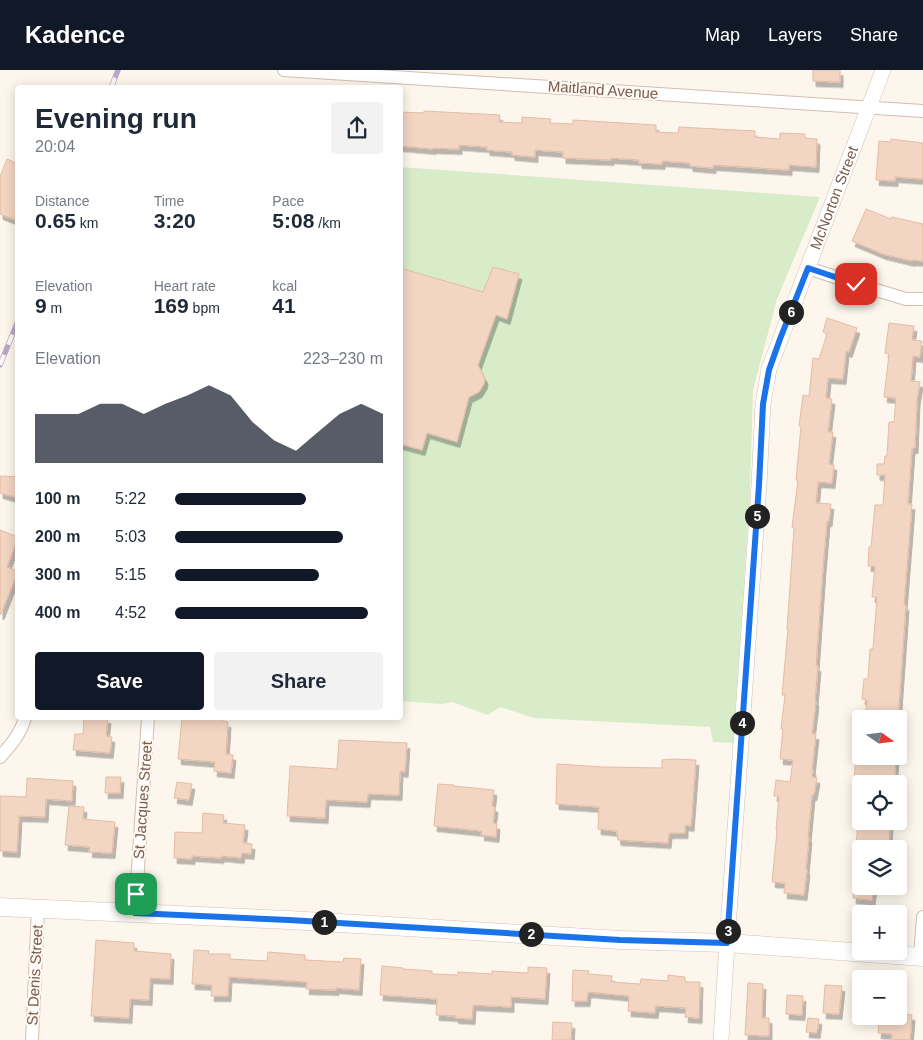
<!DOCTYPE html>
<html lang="en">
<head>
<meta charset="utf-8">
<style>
  body { margin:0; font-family:Arial,sans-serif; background:#f2f2f3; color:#1f2937; height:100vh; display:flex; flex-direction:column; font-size:19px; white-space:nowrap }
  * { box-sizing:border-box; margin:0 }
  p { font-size:16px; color:#747a83 }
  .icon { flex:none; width:28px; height:28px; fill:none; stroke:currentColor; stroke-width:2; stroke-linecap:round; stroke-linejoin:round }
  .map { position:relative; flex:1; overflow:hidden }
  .panel { position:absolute; left:15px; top:15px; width:388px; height:635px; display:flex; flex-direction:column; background:#fff; border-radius:5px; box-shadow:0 2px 12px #0003 }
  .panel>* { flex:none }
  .needle { width:32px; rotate:104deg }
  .buttons { position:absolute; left:852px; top:640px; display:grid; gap:10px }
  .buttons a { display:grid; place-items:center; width:55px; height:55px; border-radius:5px; background:#fff; box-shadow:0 2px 12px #0003; font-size:25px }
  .pin { position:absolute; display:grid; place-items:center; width:42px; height:42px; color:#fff; margin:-21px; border-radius:10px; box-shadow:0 2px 8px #0006 }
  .km { position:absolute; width:25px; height:25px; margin:-12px; border-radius:50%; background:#222; color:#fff; font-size:14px; line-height:25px; text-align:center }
  .round { display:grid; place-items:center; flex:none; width:52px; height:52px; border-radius:5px; background:#f2f2f3 }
  .summary { display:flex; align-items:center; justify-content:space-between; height:85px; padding:0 20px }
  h1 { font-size:28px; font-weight:700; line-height:38px }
  .stats { display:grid; grid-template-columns:repeat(3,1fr); gap:8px; height:85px; padding:5px 20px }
  .stats div { display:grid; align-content:center }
  .stats b { font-size:21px; font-weight:700 }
  .stats small { font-size:14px; font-weight:400 }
  .stats p { font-size:14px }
  .chart { height:140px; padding:10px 20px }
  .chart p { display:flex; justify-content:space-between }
  .chart svg { width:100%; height:90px; margin-top:5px; fill:#111827; opacity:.7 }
  .primary-button { display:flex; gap:10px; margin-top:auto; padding:10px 20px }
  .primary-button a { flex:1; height:58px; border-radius:5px; background:#111827; color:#fff; font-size:20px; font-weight:700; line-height:58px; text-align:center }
  .primary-button a+a { background:#f2f2f3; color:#1f2937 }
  ul { padding:0 20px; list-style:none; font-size:16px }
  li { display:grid; grid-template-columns:80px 60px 1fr; align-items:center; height:38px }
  li i { height:12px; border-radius:6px; background:#111827 }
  header { display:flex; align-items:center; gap:30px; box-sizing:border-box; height:70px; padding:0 25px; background:#111827; color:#fff }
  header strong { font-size:24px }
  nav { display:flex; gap:28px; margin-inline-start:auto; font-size:18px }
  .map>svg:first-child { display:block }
  .green { fill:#d8ecc9 }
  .building { fill:#f3d5c3; stroke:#e6bba3; filter:url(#shadow) }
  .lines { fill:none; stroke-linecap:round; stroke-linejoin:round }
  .minor-casing { stroke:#d1beb0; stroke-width:14 }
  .tertiary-casing { stroke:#d1beb0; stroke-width:16 }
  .secondary-casing { stroke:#d6c0b0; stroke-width:19 }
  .minor { stroke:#fff; stroke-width:12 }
  .tertiary { stroke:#fff; stroke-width:15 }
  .secondary { stroke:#fff; stroke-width:18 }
  .rail-casing { stroke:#b9a8c9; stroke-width:5.5 }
  .rail { stroke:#fffaf3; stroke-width:4; stroke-dasharray:11; stroke-linecap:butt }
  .route-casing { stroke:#fff; stroke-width:10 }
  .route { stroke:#1a73e8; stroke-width:6 }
  .labels { text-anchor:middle; stroke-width:4; stroke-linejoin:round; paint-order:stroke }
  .street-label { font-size:15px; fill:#7a5c4d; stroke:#fffaf3 }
</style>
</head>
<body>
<header>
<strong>Kadence</strong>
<nav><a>Map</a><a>Layers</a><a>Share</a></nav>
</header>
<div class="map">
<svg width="923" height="970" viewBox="0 0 923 970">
  <defs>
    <filter id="shadow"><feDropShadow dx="3" dy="5.5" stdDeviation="0" flood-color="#0004"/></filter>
  </defs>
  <rect width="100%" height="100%" fill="#fdf6ec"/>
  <polygon class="green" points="400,97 820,127 777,229 753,320 750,422 733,673 713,672 710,657 534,648 500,637 488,645 452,632 442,634 400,631"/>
  <g class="building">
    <polygon points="813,0 840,0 840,12 813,11"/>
    <polygon points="424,41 500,45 499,52 522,53 522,47 551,49 550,53 573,54 573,50 656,55 656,62 678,63 679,57 755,61 755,67 780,69 780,63 805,64 805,68 817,69 816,97 789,95 789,100 713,95 713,98 690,96 690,93 662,91 662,94 639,93 639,90 611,88 611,90 563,88 563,82 535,80 535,87 512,85 512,82 487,80 487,77 459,75 459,79 433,78 433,79 400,76 400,42 424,43"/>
    <polygon points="891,69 923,73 923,109 895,107 895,111 876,110 879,71 891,72"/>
    <polygon points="7,89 18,94 18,151 0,144 0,107"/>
    <polygon points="866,139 891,149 892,147 923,154 923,191 912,190 912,191 883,184 852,171"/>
    <polygon points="493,197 519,204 507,249 496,245 478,295 485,309 484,314 479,322 469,327 457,372 427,363 422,380 400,374 400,198 483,222"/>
    <polygon points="827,248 857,258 849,282 846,281 843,309 828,308 826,328 832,329 828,362 833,362 829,394 834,395 832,413 818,412 816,433 831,434 829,451 827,451 823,497 816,596 818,596 815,630 816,631 812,664 816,664 812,700 813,700 812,707 817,708 814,725 812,725 808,767 809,767 806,799 807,800 804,825 784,823 785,813 772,812 777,761 776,760 779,726 774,726 776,710 790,712 793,690 780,689 783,659 781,659 785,625 782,625 788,559 787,559 794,458 792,457 798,411 796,410 801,356 799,356 803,325 809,326 813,288 819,289 827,264 823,262"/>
    <polygon points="889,253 914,256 912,270 922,271 920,287 913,286 911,311 920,312 917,330 915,378 912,378 908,434 912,434 904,535 906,535 898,649 865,649 867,630 862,629 864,609 868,609 870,579 873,579 877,527 872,527 875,496 868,496 869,477 871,477 875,435 883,435 885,405 877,405 877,394 884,394 885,386 887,386 889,352 894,352 896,328 884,327 889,284 885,283"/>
    <polygon points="0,406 18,407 18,428 0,423"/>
    <polygon points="0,460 18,467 7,497 18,501 1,544 0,544"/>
    <polygon points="84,648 108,648 106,666 112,667 110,683 73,680 75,664 83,664"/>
    <polygon points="182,648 222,648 222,651 228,652 226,684 233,685 231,703 214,701 215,692 178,689"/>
    <polygon points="339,670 407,673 405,702 400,701 399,725 368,724 367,732 326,730 325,748 287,746 290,696 337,699"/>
    <polygon points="856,686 896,686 894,714 854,714"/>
    <polygon points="673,689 696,690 691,756 685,755 685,763 669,763 668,773 618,770 617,761 598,759 599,737 556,734 557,694 604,697 662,698 662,690"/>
    <polygon points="106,707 121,707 120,723 105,723"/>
    <polygon points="27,708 73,711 72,731 46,729 45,747 19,746 17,782 0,781 0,726 26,727"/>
    <polygon points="177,712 192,714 189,730 174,728"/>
    <polygon points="438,714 454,715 454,716 494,720 492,736 495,737 493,753 497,754 496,767 481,765 482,761 434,756"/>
    <polygon points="69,736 84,737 83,749 115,752 112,783 89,782 90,777 65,775"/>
    <polygon points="203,743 224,745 223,753 245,755 243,773 252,774 251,784 242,783 241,788 221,786 221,788 192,786 192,789 174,788 175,762 202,763"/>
    <polygon points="858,751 890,751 889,779 856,779"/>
    <polygon points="854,816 874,816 872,830 853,828"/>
    <polygon points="96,870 134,873 134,881 171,884 170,909 150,908 149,930 130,929 129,948 91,946"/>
    <polygon points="194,880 209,881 208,884 230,884 230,889 267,891 268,882 305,885 305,890 343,892 344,888 361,889 359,920 336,918 336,920 306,919 307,912 229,907 228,926 211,926 212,915 192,914"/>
    <polygon points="382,896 403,898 403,899 432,901 432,904 458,905 458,902 492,904 492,901 528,903 528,897 547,898 545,929 511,927 511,937 473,935 472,949 455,948 456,946 436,945 437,929 380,925"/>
    <polygon points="573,900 589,901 588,904 612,906 611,912 640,914 641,909 668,911 668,905 685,907 685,912 700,912 699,948 685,947 686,938 656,936 655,943 628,941 629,926 588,922 587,931 572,931"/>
    <polygon points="748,913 763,914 762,948 769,948 769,966 745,965"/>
    <polygon points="825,915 842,916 839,944 823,943"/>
    <polygon points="787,925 803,926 802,945 786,944"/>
    <polygon points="899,943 912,945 910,970 892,969 892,964 878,963 880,946 899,946"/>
    <polygon points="808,948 819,949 817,963 806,962"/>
    <polygon points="553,952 572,953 571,970 552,970"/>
  </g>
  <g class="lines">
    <g class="minor-casing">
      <g id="minor">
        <polyline points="284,0 923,41"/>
        <polyline points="808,198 856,214 906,229 923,229"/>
        <path d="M 0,687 C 11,675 21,663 25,648"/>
        <polyline points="135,843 148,648"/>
        <polyline points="920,887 923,847"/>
        <polyline points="32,970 38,839"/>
      </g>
    </g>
    <g class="tertiary-casing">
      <g id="tertiary">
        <path id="s1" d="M 721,970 L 727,873 L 759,415 L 763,334 L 769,299 L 883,0"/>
      </g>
    </g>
    <g class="secondary-casing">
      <polyline id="secondary" points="0,837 289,850 621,870 727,873 923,887"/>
    </g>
    <use href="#minor" class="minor"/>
    <use href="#tertiary" class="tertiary"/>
    <use href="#secondary" class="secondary"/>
    <g class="rail-casing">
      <g id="rail">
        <polyline points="111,18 118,0"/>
        <polyline points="0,295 18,251"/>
      </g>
    </g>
    <use href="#rail" class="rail"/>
  </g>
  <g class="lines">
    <g class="route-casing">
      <polyline id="route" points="136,824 135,843 289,850 620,870 727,873 759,415 763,334 769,300 780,269 808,198 856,214"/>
    </g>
    <use href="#route" class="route"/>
  </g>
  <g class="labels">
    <g class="street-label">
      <text transform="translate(603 20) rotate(4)" y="5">Maitland Avenue</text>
      <text dy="5" stroke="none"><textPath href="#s1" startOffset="856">McNorton Street</textPath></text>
      <text transform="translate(143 730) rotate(-86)" y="5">St Jacques Street</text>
      <text transform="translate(35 905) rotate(-87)" y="5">St Denis Street</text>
    </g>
  </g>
</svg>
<div class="buttons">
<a><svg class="needle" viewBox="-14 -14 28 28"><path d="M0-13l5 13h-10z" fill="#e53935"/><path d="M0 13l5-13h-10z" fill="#747a83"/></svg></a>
<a><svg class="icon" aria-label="locate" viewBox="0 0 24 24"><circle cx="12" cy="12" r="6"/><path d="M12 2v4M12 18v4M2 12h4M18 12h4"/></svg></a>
<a><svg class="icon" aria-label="layers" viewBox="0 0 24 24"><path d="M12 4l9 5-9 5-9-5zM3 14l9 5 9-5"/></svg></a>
<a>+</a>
<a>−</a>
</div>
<div class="pin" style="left:136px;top:824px;background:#1e9e55"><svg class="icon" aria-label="arrive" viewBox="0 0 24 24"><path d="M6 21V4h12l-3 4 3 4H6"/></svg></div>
<div class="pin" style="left:856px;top:214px;background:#d93025"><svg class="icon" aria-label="check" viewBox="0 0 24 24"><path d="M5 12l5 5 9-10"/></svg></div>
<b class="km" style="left:324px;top:852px">1</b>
<b class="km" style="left:531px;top:864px">2</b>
<b class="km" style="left:728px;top:861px">3</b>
<b class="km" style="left:742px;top:653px">4</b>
<b class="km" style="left:757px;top:446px">5</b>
<b class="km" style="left:791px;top:242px">6</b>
<section class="panel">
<div class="summary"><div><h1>Evening run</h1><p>20:04</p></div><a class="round"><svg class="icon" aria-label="share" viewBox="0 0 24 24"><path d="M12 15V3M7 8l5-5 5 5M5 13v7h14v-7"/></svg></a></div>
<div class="stats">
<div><p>Distance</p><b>0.65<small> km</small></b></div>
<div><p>Time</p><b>3:20</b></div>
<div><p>Pace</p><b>5:08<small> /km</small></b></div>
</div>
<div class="stats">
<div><p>Elevation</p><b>9<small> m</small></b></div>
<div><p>Heart rate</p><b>169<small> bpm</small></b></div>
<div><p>kcal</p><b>41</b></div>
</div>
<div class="chart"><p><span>Elevation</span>223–230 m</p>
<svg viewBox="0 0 160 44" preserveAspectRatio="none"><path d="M0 44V20L10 20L20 20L30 15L40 15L50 20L60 15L70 11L80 6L90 11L100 24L110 33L120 38L130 29L140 20L150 15L160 20V44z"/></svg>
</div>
<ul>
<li><b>100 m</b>5:22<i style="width:63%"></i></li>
<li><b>200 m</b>5:03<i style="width:81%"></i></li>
<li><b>300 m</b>5:15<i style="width:69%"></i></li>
<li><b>400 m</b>4:52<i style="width:93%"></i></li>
</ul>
<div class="primary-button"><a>Save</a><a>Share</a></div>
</section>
</div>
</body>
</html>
